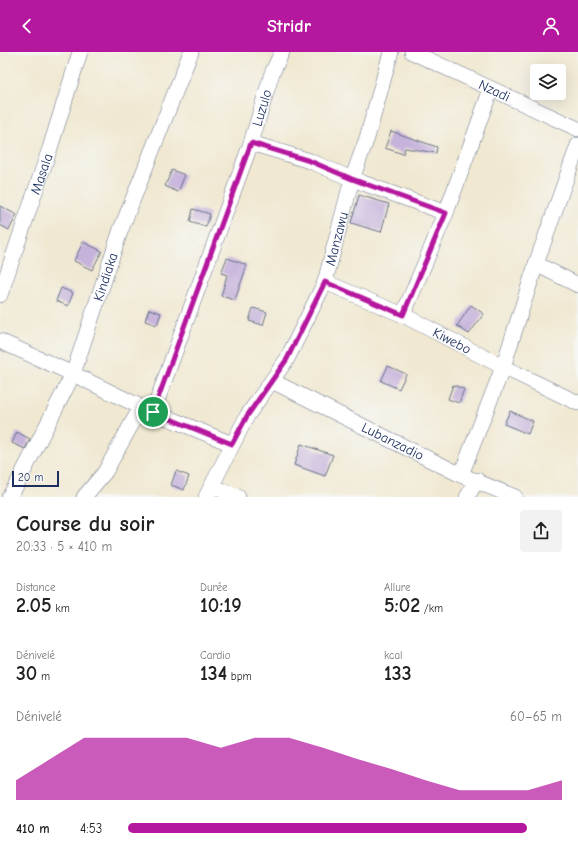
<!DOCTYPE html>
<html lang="fr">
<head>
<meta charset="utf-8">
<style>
  body { margin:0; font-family:"Comic Neue",sans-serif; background:#f2f2f2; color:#222; height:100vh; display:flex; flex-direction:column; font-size:15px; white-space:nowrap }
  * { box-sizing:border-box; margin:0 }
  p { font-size:13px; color:#767676 }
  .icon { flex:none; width:22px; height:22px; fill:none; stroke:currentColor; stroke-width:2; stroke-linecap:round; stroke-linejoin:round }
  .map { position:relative; height:445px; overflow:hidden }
  .details { display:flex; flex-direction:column; background:#fff; flex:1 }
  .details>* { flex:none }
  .buttons { position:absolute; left:530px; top:12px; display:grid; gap:8px }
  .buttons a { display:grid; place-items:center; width:36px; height:36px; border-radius:4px; background:#fff; box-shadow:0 4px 16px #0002; font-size:20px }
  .scale { position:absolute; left:12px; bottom:10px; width:47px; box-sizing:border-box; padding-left:4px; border:2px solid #1b2f5e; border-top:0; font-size:11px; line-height:14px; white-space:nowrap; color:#1b2f5e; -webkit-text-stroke:3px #f6f6f2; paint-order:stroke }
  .pin { position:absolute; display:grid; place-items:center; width:34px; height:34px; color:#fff; margin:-17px; border:2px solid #fff; border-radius:50%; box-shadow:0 1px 4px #0007 }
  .round { display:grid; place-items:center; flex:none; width:42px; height:42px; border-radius:4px; background:#f2f2f2 }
  .summary { display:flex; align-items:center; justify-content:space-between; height:68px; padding:0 16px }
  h1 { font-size:22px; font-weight:800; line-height:30px }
  .stats { display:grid; grid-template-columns:repeat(3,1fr); gap:6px; height:68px; padding:4px 16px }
  .stats div { display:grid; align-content:center }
  .stats b { font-size:20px; font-weight:800 }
  .stats small { font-size:11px; font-weight:400 }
  .stats p { font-size:11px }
  .chart { height:112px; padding:8px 16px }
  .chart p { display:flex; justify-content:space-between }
  .chart svg { width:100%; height:72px; margin-top:4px; fill:#b5179e; opacity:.7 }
  ul { padding:0 16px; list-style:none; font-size:13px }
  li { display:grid; grid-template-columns:64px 48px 1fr; align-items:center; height:30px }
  li i { height:10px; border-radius:5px; background:#b5179e }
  header { display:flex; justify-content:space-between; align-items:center; height:52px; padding:0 16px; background:#b5179e; color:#fff; font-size:18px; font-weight:800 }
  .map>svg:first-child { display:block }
  .building { fill:#c6b3dc }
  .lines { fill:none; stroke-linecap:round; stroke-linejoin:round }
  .minor-casing { stroke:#667086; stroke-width:16 }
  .minor { stroke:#fff; stroke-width:15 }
  .route-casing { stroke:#fff; stroke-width:8 }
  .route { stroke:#b5179e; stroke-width:5 }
  .labels { text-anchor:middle; stroke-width:3.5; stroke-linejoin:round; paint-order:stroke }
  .street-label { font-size:14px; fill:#1b2f5e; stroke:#f6f6f2 }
</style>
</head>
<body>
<header><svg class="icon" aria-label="back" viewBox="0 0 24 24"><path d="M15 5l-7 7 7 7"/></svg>Stridr<svg class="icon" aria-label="person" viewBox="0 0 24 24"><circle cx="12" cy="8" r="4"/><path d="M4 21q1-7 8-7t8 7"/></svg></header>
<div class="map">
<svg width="578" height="445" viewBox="0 0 578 445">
  <rect width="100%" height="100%" fill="#f6f6f2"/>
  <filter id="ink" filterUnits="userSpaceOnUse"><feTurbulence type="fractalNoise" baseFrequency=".025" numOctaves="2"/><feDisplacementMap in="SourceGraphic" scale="8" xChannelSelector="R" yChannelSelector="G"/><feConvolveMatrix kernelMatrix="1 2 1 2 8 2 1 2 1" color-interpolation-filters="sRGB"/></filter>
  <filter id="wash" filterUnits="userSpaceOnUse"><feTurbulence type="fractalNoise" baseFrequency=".012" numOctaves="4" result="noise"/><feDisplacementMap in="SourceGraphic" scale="16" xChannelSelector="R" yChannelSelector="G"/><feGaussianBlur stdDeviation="0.9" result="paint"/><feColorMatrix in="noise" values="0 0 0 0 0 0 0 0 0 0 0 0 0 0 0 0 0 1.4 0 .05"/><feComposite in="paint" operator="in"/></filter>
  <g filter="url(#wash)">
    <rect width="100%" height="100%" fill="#f0e8d1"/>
    <g id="blocks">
      <g class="building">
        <polygon points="391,79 437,95 436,101 405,96 403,102 385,96"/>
        <polygon points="172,118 185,123 178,140 165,134"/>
        <polygon points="359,143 389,152 381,180 351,171"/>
        <polygon points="0,154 17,163 9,178 0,173"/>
        <polygon points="193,157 210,162 206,175 190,170"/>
        <polygon points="83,190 102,199 92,218 74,209"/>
        <polygon points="227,206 247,213 235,248 221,244 227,223 221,221"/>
        <polygon points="61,236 73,241 68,254 56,249"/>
        <polygon points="471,253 484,262 469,282 457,274"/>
        <polygon points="253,256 267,260 263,273 249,269"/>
        <polygon points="149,257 161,261 157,273 145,269"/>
        <polygon points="388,314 406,322 399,337 381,329"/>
        <polygon points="453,333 464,337 459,351 448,347"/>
        <polygon points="510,359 533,369 528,382 504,372"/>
        <polygon points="17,380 30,387 25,397 12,391"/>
        <polygon points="301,392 333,403 325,424 294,413"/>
        <polygon points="176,419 189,424 184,438 171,433"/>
      </g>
    </g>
  </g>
  <g filter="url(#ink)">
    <use href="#blocks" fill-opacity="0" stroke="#667086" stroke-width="1"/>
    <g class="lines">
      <g class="minor-casing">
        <g id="minor">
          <path id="s1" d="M 412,0 L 578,77"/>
          <polyline points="251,91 310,109 352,127 446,161"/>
          <polyline points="536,212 578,233"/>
          <path id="s2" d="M 325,230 L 403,263 L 503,315 L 578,351"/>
          <path id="s3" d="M 0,243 L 50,96 L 80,0"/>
          <polyline points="403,263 446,161 491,37"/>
          <polyline points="0,289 73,322 141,355 232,392"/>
          <path id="s4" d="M 272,329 L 461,423 L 515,445"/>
          <path id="s5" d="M 153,360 L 251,91 L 272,21 L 282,0"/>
          <polyline points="461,423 503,315 536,212 578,93"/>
          <polyline points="212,434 238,445"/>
          <path id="s6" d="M 9,445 L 17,432 L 73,322 L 120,180 L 191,0"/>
          <polyline points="84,445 105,420 141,355"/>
          <path id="s7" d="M 206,445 L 247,364 L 287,307 L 325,230 L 352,127 L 367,86 L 391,0"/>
          <polyline points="467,445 477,428"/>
        </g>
      </g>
      <use href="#minor" class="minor"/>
    </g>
  </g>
  <g class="lines" filter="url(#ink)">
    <g class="route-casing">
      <polygon id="route" points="251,91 310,109 352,127 446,161 403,263 325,230 287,307 247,364 232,392 153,360"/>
    </g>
    <use href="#route" class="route"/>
  </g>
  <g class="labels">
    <g class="street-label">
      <text dy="5" stroke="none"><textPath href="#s1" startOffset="91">Nzadi</textPath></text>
      <text dy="5" stroke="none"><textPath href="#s5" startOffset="323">Luzulo</textPath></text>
      <text dy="5" stroke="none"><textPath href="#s3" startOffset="128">Masala</textPath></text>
      <text dy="5" stroke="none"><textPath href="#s7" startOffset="291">Manzawu</textPath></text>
      <text dy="5" stroke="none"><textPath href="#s6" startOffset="241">Kindiaka</textPath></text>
      <text dy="5" stroke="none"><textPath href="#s2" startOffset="140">Kiwebo</textPath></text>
      <text dy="5" stroke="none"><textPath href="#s4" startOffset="135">Lubanzadio</textPath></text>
    </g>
  </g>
</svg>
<div class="buttons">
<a><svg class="icon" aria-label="layers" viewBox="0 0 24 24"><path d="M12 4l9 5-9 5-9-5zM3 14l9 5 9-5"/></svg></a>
</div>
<div class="scale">20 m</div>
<div class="pin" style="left:153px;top:360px;background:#1e9e55"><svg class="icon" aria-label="arrive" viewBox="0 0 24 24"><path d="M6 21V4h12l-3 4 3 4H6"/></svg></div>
</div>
<section class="details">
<div class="summary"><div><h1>Course du soir</h1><p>20:33 · 5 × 410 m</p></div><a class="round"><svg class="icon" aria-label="share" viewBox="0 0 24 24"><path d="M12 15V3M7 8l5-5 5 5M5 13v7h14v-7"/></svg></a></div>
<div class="stats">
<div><p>Distance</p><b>2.05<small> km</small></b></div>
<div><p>Durée</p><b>10:19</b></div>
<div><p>Allure</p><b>5:02<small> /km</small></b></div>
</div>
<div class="stats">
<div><p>Dénivelé</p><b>30<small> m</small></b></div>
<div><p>Cardio</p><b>134<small> bpm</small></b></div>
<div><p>kcal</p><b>133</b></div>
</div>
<div class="chart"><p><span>Dénivelé</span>60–65 m</p>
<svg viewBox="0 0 160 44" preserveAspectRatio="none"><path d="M0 44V32L10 19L20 6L30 6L40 6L50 6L60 12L70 6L80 6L90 12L100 19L110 25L120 32L130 38L140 38L150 38L160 32V44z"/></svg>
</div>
<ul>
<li><b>410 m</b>4:53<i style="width:92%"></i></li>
</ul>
</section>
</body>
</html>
